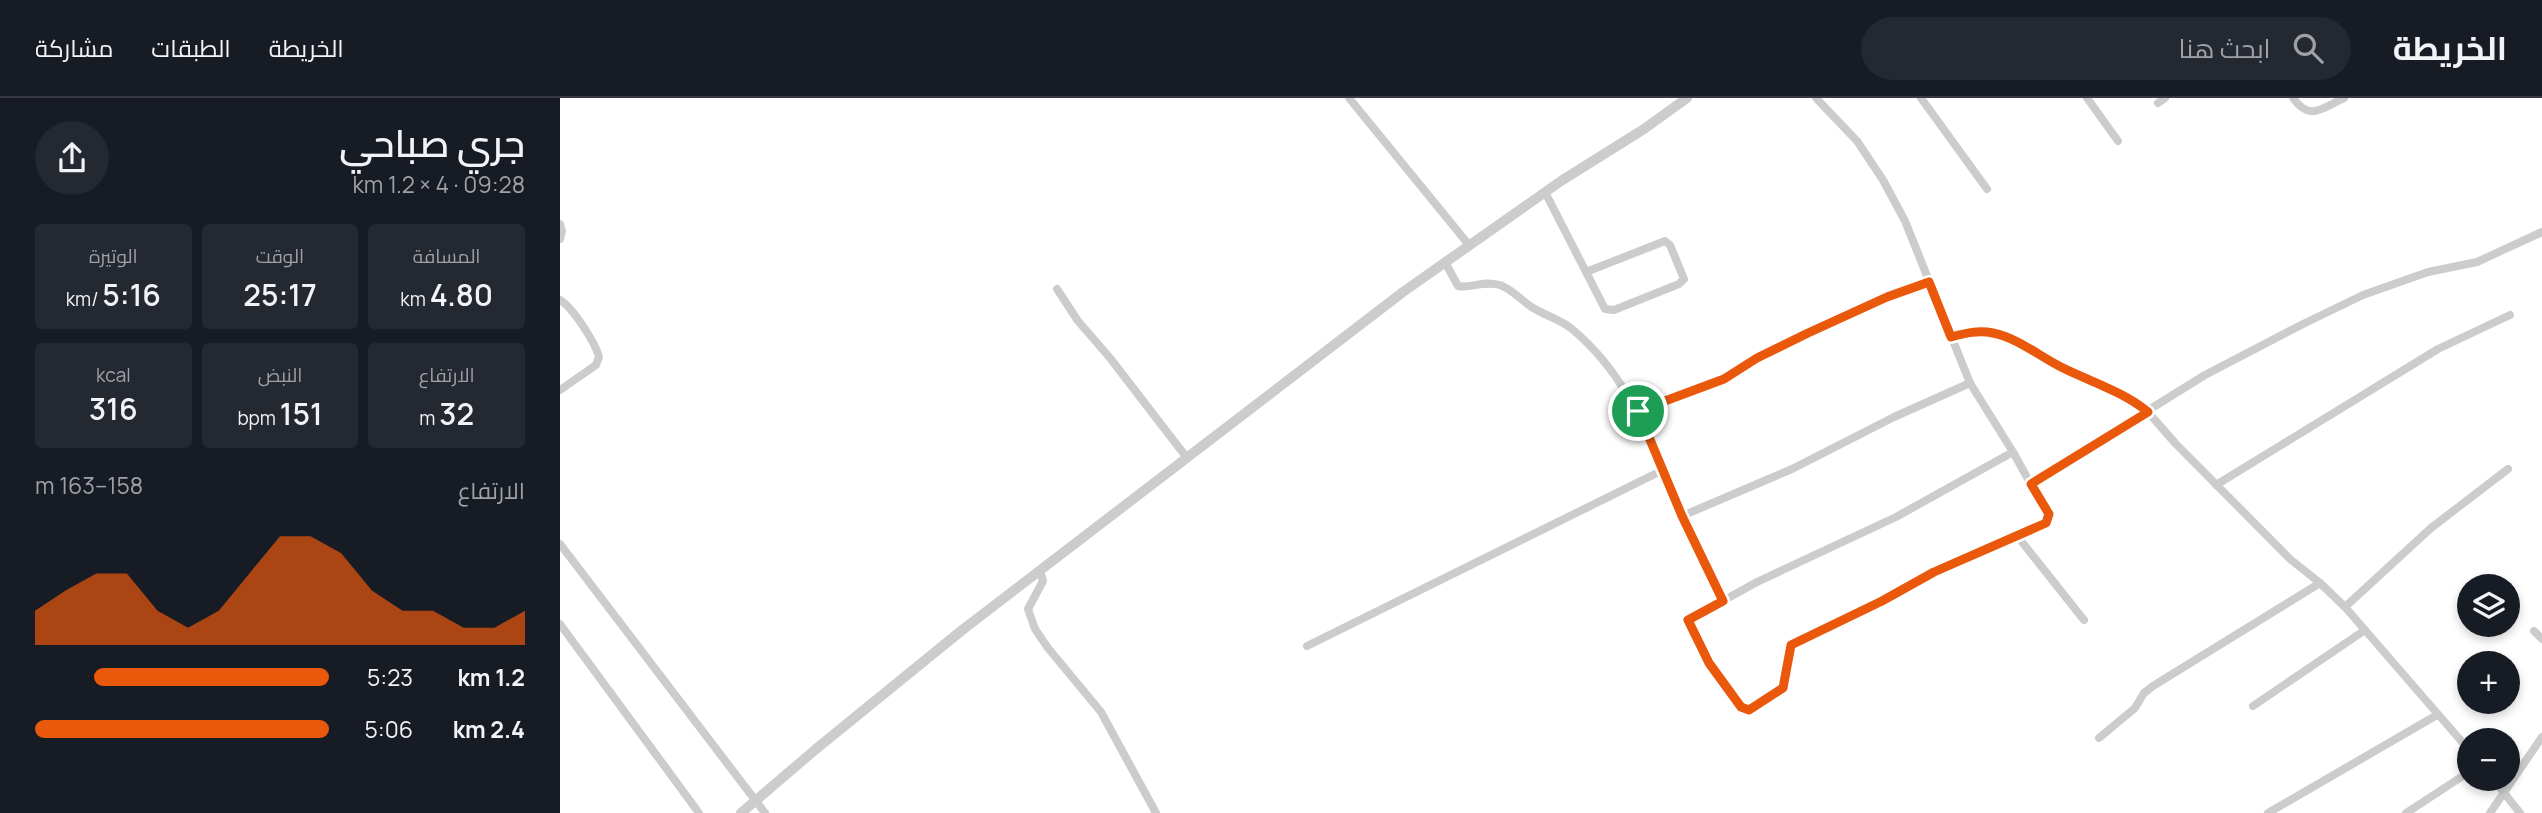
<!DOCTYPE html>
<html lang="ar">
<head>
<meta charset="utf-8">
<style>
  body { margin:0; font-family:Manrope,Cairo,sans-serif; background:#242831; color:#f1f3f6; direction:rtl; height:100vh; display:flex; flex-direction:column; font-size:26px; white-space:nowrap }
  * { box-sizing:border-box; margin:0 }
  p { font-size:23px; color:#9ea1a6 }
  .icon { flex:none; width:38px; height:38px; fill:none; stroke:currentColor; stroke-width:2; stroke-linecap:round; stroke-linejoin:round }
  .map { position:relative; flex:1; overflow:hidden; direction:ltr }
  .details { display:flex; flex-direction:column; background:#171b24; width:560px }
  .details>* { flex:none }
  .controls { position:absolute; left:1897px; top:476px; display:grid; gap:14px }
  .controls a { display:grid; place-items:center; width:63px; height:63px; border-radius:50%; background:#171b24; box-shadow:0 4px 10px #0003; font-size:35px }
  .pin { position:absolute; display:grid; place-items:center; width:60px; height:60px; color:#fff; margin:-30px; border:4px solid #fff; border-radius:50%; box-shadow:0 2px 7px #0007 }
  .round { display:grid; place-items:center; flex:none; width:74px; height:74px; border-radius:37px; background:#242831 }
  .overview { display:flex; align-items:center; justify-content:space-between; height:119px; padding:0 35px }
  h1 { font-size:38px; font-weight:600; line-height:52px }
  .metrics { display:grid; grid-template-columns:repeat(3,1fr); gap:10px; height:119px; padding:7px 35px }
  .metrics div { display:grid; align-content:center; border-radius:7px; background:#242831; text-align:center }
  .metrics b { font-size:30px; font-weight:600 }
  .metrics small { font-size:19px; font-weight:400 }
  .metrics p { font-size:19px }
  .chart { height:196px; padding:14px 35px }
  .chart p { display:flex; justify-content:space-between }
  .chart svg { width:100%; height:126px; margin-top:7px; fill:#ea580c; opacity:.7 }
  ul { padding:0 35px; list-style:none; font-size:23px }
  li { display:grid; grid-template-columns:112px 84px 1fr; align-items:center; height:52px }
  li i { height:18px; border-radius:9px; background:#ea580c }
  header { display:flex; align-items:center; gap:42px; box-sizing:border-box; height:98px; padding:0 35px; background:#171b24; border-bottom:2px solid #363941 }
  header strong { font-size:33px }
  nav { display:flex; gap:38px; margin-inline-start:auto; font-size:24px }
  .search { width:490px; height:63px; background:#242831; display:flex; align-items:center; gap:18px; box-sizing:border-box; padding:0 24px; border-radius:38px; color:#9ea1a6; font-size:26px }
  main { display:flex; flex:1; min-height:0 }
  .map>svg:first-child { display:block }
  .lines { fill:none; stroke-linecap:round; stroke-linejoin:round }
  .minor { stroke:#ccc; stroke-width:8 }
  .tertiary { stroke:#ccc; stroke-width:10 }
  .route-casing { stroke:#fff; stroke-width:14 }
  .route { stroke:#ea580c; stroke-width:9 }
</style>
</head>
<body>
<header>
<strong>الخريطة</strong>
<div class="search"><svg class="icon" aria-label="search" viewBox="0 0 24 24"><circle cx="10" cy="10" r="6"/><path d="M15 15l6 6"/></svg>ابحث هنا</div>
<nav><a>الخريطة</a><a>الطبقات</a><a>مشاركة</a></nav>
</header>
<main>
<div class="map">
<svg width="1982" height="715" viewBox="0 0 1982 715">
  <rect width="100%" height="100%" fill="#fff"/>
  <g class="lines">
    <g class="minor">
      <polyline points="789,0 909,147"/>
      <path d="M 1256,0 L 1297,43 L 1323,82 L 1345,123 L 1410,285 L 1453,354 L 1489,419 L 1486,425 L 1374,474 L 1323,503 L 1231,547 L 1224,590 L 1189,612 C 1168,607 1138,543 1128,522 L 1197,484 L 1336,419 L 1453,354"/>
      <polyline points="1361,0 1427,91"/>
      <polyline points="1527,0 1558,43"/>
      <path d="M 1733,0 C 1750,24 1762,10 1784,0"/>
      <polyline points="1598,5 1605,0"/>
      <polyline points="985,94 1045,211 1054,212 1119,186 1124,181 1110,147 1105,143 1026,174"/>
      <polyline points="0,126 2,133 0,141"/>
      <path d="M 885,164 L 898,188 C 912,191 921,182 940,187 C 954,192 962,204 975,211 C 987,218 1001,222 1012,231 C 1075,284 1089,346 1121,417 C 1134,446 1149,474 1163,503"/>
      <polyline points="497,191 518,223 550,260 627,360"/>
      <path d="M 0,202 C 13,210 35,244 39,259 L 36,267 L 0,292"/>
      <polyline points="1390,239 1413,233 1424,233 1452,241 1500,269 1563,297 1588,314 1615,345 1730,461 1760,485 1785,509 1909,652"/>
      <polyline points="1078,313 1164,281 1197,260 1249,235 1327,199 1369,184"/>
      <polyline points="1471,385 1645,277 1743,226 1803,197 1868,174 1917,164 1982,134"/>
      <polyline points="1656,387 1878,251 1950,217"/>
      <polyline points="1122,418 1232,371 1334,319 1410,285"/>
      <polyline points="1458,439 1524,522"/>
      <polyline points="0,446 205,715"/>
      <polyline points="480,473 483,483 468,511 475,531 488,550 541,614 596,715"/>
      <polyline points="1785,509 1871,430 1948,371"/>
      <polyline points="0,526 139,715"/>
      <polyline points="1974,533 1982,541"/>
      <polyline points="747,548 1103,372"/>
      <polyline points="1693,608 1805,532"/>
      <polyline points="1539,640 1575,610 1584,595 1593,588 1760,485"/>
      <polyline points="1933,681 1960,715"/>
      <polyline points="1708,715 1877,617"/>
      <polyline points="1846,715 1909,674"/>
      <polyline points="1930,715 1982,639"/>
    </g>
    <polyline class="tertiary" points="181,715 256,651 401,533 843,194 1001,83 1084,31 1127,0"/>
  </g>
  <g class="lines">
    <g class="route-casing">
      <path id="route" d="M 1369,184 L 1391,239 C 1406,235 1418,232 1433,235 C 1458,240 1479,258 1501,269 C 1531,284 1562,293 1588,314 L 1471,386 L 1489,416 L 1486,425 L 1374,474 L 1322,503 L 1231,547 L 1223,590 L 1189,612 L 1181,609 L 1149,565 L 1128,522 L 1163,503 L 1122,418 L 1078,313 L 1164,281 L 1197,260 L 1248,235 L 1327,199 Z"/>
    </g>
    <use href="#route" class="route"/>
  </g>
</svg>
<div class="controls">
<a><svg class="icon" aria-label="layers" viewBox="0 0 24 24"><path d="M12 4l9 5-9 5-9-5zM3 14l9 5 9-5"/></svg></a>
<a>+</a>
<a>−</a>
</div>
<div class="pin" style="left:1078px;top:313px;background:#1e9e55"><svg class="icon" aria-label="arrive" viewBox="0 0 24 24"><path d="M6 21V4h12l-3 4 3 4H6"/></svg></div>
</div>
<section class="details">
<div class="overview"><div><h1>جري صباحي</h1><p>09:28 · 4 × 1.2 km</p></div><a class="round"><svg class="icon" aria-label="share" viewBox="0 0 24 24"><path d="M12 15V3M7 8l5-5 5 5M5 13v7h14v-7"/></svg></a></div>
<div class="metrics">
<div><p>المسافة</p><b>4.80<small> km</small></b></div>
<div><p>الوقت</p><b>25:17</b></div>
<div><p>الوتيرة</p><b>5:16<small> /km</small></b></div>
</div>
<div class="metrics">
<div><p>الارتفاع</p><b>32<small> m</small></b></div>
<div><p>النبض</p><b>151<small> bpm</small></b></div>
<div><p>kcal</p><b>316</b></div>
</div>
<div class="chart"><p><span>الارتفاع</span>158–163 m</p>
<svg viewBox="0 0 160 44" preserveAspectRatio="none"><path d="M0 44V32L10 25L20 19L30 19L40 32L50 38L60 32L70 19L80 6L90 6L100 12L110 25L120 32L130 32L140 38L150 38L160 32V44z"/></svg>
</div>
<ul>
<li><b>1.2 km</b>5:23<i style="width:80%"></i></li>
<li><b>2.4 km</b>5:06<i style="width:100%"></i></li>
</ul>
</section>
</main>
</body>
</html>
